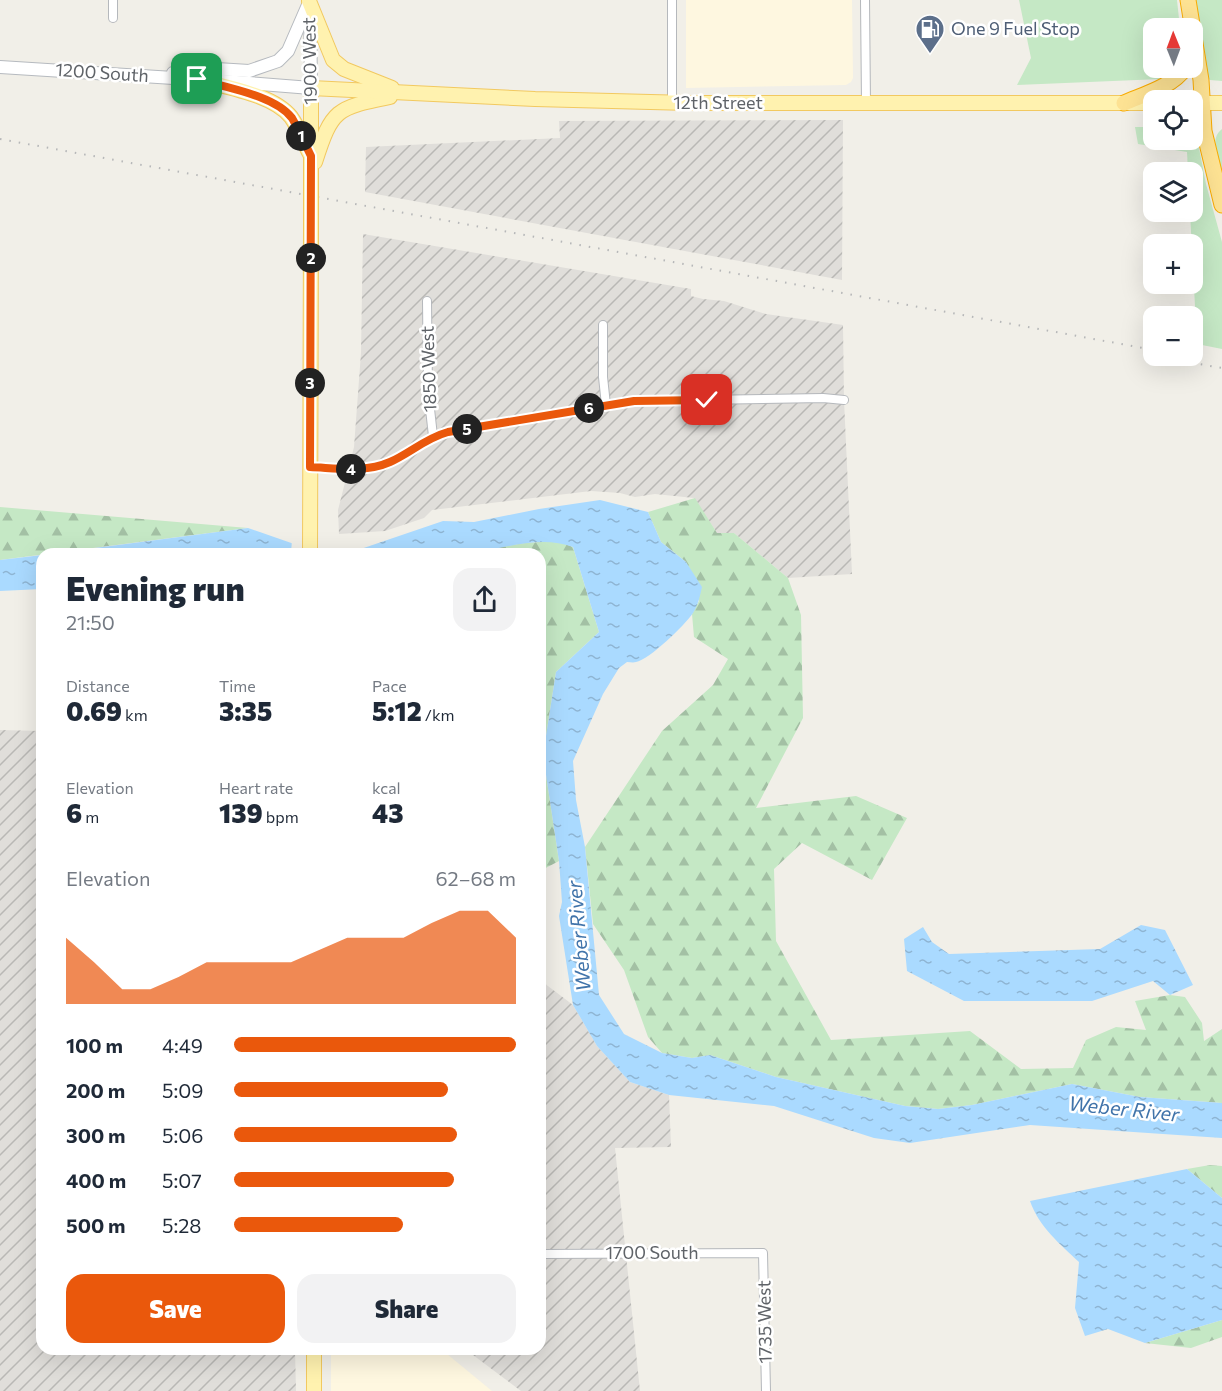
<!DOCTYPE html>
<html lang="en">
<head>
<meta charset="utf-8">
<style>
  body { margin:0; font-family:Commissioner,sans-serif; background:#f2f2f3; color:#1f2937; height:100vh; display:flex; flex-direction:column; font-size:22px; white-space:nowrap }
  * { box-sizing:border-box; margin:0 }
  p { font-size:20px; color:#747a83 }
  .icon { flex:none; width:33px; height:33px; fill:none; stroke:currentColor; stroke-width:2; stroke-linecap:round; stroke-linejoin:round }
  .map { position:relative; flex:1; overflow:hidden }
  .details { position:absolute; left:36px; top:548px; width:510px; height:807px; display:flex; flex-direction:column; background:#fff; border-radius:18px; box-shadow:0 6px 24px #0002 }
  .details>* { flex:none }
  .needle { width:39px; rotate:359deg }
  .tools { position:absolute; left:1143px; top:18px; display:grid; gap:12px }
  .tools a { display:grid; place-items:center; width:60px; height:60px; border-radius:12px; background:#fff; box-shadow:0 6px 24px #0002; font-size:30px }
  .pin { position:absolute; display:grid; place-items:center; width:51px; height:51px; color:#fff; margin:-26px; border-radius:12px; box-shadow:0 3px 9px #0006 }
  .km { position:absolute; width:30px; height:30px; margin:-15px; border-radius:50%; background:#222; color:#fff; font-size:16px; line-height:30px; text-align:center }
  .round { display:grid; place-items:center; flex:none; width:63px; height:63px; border-radius:18px; background:#f2f2f3 }
  .overview { display:flex; align-items:center; justify-content:space-between; height:102px; padding:0 30px }
  h1 { font-size:33px; font-weight:800; line-height:45px }
  .stats { display:grid; grid-template-columns:repeat(3,1fr); gap:9px; height:102px; padding:6px 30px }
  .stats div { display:grid; align-content:center }
  .stats b { font-size:26px; font-weight:800 }
  .stats small { font-size:16px; font-weight:400 }
  .stats p { font-size:16px }
  .chart { height:168px; padding:12px 30px }
  .chart p { display:flex; justify-content:space-between }
  .chart svg { width:100%; height:108px; margin-top:6px; fill:#ea580c; opacity:.7 }
  .button { display:flex; gap:12px; margin-top:auto; padding:12px 30px }
  .button a { flex:1; height:69px; border-radius:18px; background:#ea580c; color:#fff; font-size:24px; font-weight:800; line-height:69px; text-align:center }
  .button a+a { background:#f2f2f3; color:#1f2937 }
  ul { padding:0 30px; list-style:none; font-size:20px }
  li { display:grid; grid-template-columns:96px 72px 1fr; align-items:center; height:45px }
  li i { height:15px; border-radius:8px; background:#ea580c }
  .map>svg:first-child { display:block }
  .commercial { fill:#fef7e0 }
  .industrial { fill:url(#industrial-furrows) }
  .grass { fill:#c5e8c5 }
  .forest { fill:url(#forest-firs) }
  .water { fill:url(#water-ripples) }
  .pier { fill:#f1efe8 }
  .lines { fill:none; stroke-linecap:round; stroke-linejoin:round }
  .minor-casing { stroke:#b5b8bc; stroke-width:10 }
  .secondary-casing { stroke:#b6babf; stroke-width:14 }
  .primary-casing { stroke:#f2c960; stroke-width:16 }
  .motorway-casing { stroke:#f9ab00; stroke-width:17 }
  .minor { stroke:#fff; stroke-width:8 }
  .secondary { stroke:#fff; stroke-width:12 }
  .primary { stroke:#fff2af; stroke-width:14 }
  .motorway { stroke:#fde293; stroke-width:15 }
  .rail { stroke:#b6b7b8; stroke-width:2; stroke-dasharray:1.5 8; stroke-linecap:butt }
  .primary-bridge-casing { stroke:#f2c960; stroke-width:16; stroke-linecap:butt }
  .primary-bridge { stroke:#fff2af; stroke-width:14 }
  .route-casing { stroke:#fff; stroke-width:12 }
  .route { stroke:#ea580c; stroke-width:8 }
  .labels { text-anchor:middle; stroke-width:5; stroke-linejoin:round; paint-order:stroke }
  .service-label { font-size:18px; fill:#4e5e75; stroke:#fff; text-anchor:start }
  .street-label { font-size:18px; fill:#5f6368; stroke:#fff }
  .water-label { font-size:20px; font-style:italic; fill:#4174aa; stroke:#fff }
</style>
</head>
<body>
<div class="map">
<svg width="1222" height="1391" viewBox="0 0 1222 1391">
  <defs>
    <pattern id="industrial-furrows" width="10" height="10" patternUnits="userSpaceOnUse" patternTransform="scale(1.5)"><rect width="10" height="10" fill="#e0deda"/><path d="M-1 1l2-2M0 10L10 0M9 11l2-2" fill="none" stroke="#b9b8b5"/></pattern>
    <pattern id="forest-firs" width="22" height="20" patternUnits="userSpaceOnUse" patternTransform="scale(1.5)"><rect width="22" height="20" fill="#c5e8c5"/><path d="M5 1l3.5 6h-7zM16 11l3.5 6h-7z" fill="#a3c0a4"/></pattern>
    <pattern id="water-ripples" width="26" height="14" patternUnits="userSpaceOnUse" patternTransform="scale(1.5)"><rect width="26" height="14" fill="#aadaff"/><path d="M2 4q2-2 4 0t4 0M15 11q2-2 4 0t4 0" fill="none" stroke="#8eb4d2"/></pattern>
  </defs>
  <rect width="100%" height="100%" fill="#f1efe8"/>
  <g class="commercial">
    <polygon points="686,0 852,0 853,78 851,82 846,85 686,88"/>
    <polygon points="331,1349 441,1349 492,1391 331,1391"/>
  </g>
  <g class="industrial">
    <polygon points="843,120 842,280 365,192 366,147 560,138 559,121"/>
    <polygon points="363,234 691,289 691,296 703,299 724,301 766,314 843,325 844,400 852,574 788,578 734,533 717,533 694,498 655,494 635,497 620,493 591,491 432,510 424,518 385,531 339,534 338,510 354,447 361,353"/>
    <polygon points="0,730 42,731 42,1348 295,1349 296,1391 0,1391"/>
    <polygon points="540,980 573,1005 597,1046 630,1082 669,1095 671,1147 615,1148 640,1391 521,1391 465,1349 540,1348"/>
  </g>
  <g class="grass">
    <polygon points="1019,0 1177,0 1180,28 1154,28 1154,68 1178,68 1161,79 1017,85 1031,58"/>
    <polygon points="1195,0 1222,0 1222,81 1210,80 1206,75"/>
    <polygon points="1135,127 1153,127 1154,140 1192,140 1193,136 1199,148 1206,184 1222,242 1222,349 1197,344 1190,212 1192,212 1192,172 1188,172 1187,152 1138,144"/>
    <path d="M 1222,129 L 1222,170 C 1218,156 1209,139 1222,129 Z"/>
  </g>
  <g class="forest">
    <polygon points="695,498 717,533 734,533 788,578 801,615 803,718 756,808 856,796 907,818 872,880 802,843 774,869 776,941 831,1040 970,1031 1021,1069 1073,1068 1086,1040 1116,1027 1146,1030 1135,1001 1170,995 1185,997 1202,1023 1204,1041 1222,1029 1222,1103 1140,1097 1072,1084 972,1105 938,1109 905,1106 776,1077 710,1055 692,1058 662,1053 648,1037 624,970 593,924 585,847 662,731 713,685 728,659 694,637 692,614 699,601 686,562 661,542 648,512"/>
    <polygon points="0,507 248,528 0,560"/>
    <polygon points="558,541 573,547 599,632 556,672 543,755 559,861 540,871 540,554 461,554 524,543"/>
    <polygon points="1210,1165 1222,1166 1222,1198 1187,1169"/>
    <polygon points="1222,1320 1222,1337 1191,1348 1145,1343"/>
  </g>
  <g class="water">
    <path d="M 600,500 L 648,512 L 661,542 L 686,562 L 702,587 C 700,596 698,605 693,613 C 685,625 649,660 636,662 C 633,663 630,662 627,662 L 619,668 L 603,694 L 573,761 L 576,800 L 585,847 L 599,995 L 624,1034 L 662,1053 L 692,1058 L 710,1055 L 776,1077 L 905,1106 L 938,1109 L 972,1105 L 1072,1084 L 1140,1097 L 1222,1103 L 1222,1138 L 1030,1125 L 910,1143 L 874,1138 L 774,1106 L 669,1095 L 630,1082 L 597,1046 L 573,1005 L 559,916 L 562,902 L 559,861 L 543,755 L 556,672 L 599,632 L 573,547 C 537,533 497,552 460,554 C 423,555 386,554 349,553 L 443,521 L 474,522 L 539,509 Z"/>
    <polygon points="248,528 320,553 49,554"/>
    <polygon points="42,555 42,589 0,591 0,560"/>
    <polygon points="1141,925 1165,930 1193,985 1170,995 1153,981 1092,1001 964,1001 907,971 904,939 923,927 932,942 949,954 1100,949"/>
    <path d="M 1187,1169 L 1222,1198 L 1222,1320 L 1145,1343 L 1108,1329 L 1085,1336 L 1075,1308 L 1079,1262 C 1060,1244 1039,1227 1030,1201 Z"/>
  </g>
  <polygon class="pier" points="292,540 321,551 323,554 291,553"/>
  <g class="lines">
    <g class="minor-casing">
      <g id="minor">
        <polyline points="113,0 113,18"/>
        <polyline points="672,0 672,103"/>
        <polyline points="865,0 866,103"/>
        <polyline points="427,301 428,391 433,436"/>
        <polyline points="603,325 603,377 606,405"/>
        <path d="M 310,467 C 336,468 365,473 390,462 C 410,453 427,438 448,432 L 634,401 L 823,398 L 844,400"/>
        <polyline points="540,1254 763,1253 766,1391"/>
      </g>
    </g>
    <g class="secondary-casing">
      <g id="secondary">
        <polyline points="0,67 205,80"/>
        <polyline points="173,73 201,68 249,71 278,61 288,51 308,5"/>
        <polyline points="223,81 311,88 310,5"/>
      </g>
    </g>
    <g class="primary-casing">
      <g id="primary">
        <polyline points="309,1 333,60 344,69 392,88"/>
        <path d="M 197,79 C 224,87 273,94 291,117 C 299,128 304,143 310,154"/>
        <polyline points="1192,103 1222,103"/>
        <path d="M 315,162 C 332,109 336,108 390,97"/>
        <polyline points="311,176 311,88 535,99 689,103 1154,103"/>
        <polyline points="310,554 311,231"/>
        <polyline points="314,1348 314,1391"/>
      </g>
    </g>
    <g class="motorway-casing">
      <g id="motorway">
        <polyline points="1188,0 1201,80 1204,131 1222,205"/>
        <path d="M 1124,103 C 1145,94 1173,86 1185,68"/>
      </g>
    </g>
    <use href="#minor" class="minor"/>
    <use href="#secondary" class="secondary"/>
    <use href="#primary" class="primary"/>
    <use href="#motorway" class="motorway"/>
    <g class="rail">
      <polyline points="0,139 1154,350"/>
      <polyline points="1154,356 1222,368"/>
    </g>
    <g class="primary-bridge-casing">
      <polyline id="primary-bridge" points="311,231 311,176"/>
    </g>
    <use href="#primary-bridge" class="primary-bridge"/>
  </g>
  <g class="lines">
    <g class="route-casing">
      <path id="route" d="M 197,79 C 223,87 275,95 292,118 C 299,130 305,144 311,156 L 310,467 C 336,468 365,473 390,462 C 410,453 426,438 448,432 L 634,401 L 707,400"/>
    </g>
    <use href="#route" class="route"/>
  </g>
  <defs>
    <g id="fuel-pin" transform="scale(1.5)"><path d="M0 17L-7.5 6A9.5 9.5 0 1 1 7.5 6Z" fill="#5c6f8a" stroke="#fff"/><path d="M-5.5-6h7V0h2V4h1.3V-2.5L3-4.5l.8-.8L6-3V5H2.5V1h-1V6h-7ZM-4.2-4.7v3.2H.2V-4.7Z" fill="#fff"/></g>
  </defs>
  <g fill-rule="evenodd">
    <use href="#fuel-pin" x="930" y="29"/>
  </g>
  <g class="labels">
    <g class="service-label">
      <text x="951" y="35">One 9 Fuel Stop</text>
    </g>
    <g class="street-label">
      <text transform="translate(310 61) rotate(-91)" y="6">1900 West</text>
      <text transform="translate(102 73) rotate(4)" y="6">1200 South</text>
      <text x="718" y="109">12th Street</text>
      <text transform="translate(429 369) rotate(-92)" y="6">1850 West</text>
      <text x="652" y="1259">1700 South</text>
      <text transform="translate(765 1322) rotate(-91)" y="6">1735 West</text>
    </g>
    <g class="water-label">
      <text transform="translate(579 936) rotate(-95)" y="7">Weber River</text>
      <text transform="translate(1124 1109) rotate(6)" y="7">Weber River</text>
    </g>
  </g>
</svg>
<div class="tools">
<a><svg class="needle" viewBox="-14 -14 28 28"><path d="M0-13l5 13h-10z" fill="#e53935"/><path d="M0 13l5-13h-10z" fill="#747a83"/></svg></a>
<a><svg class="icon" aria-label="locate" viewBox="0 0 24 24"><circle cx="12" cy="12" r="6"/><path d="M12 2v4M12 18v4M2 12h4M18 12h4"/></svg></a>
<a><svg class="icon" aria-label="layers" viewBox="0 0 24 24"><path d="M12 4l9 5-9 5-9-5zM3 14l9 5 9-5"/></svg></a>
<a>+</a>
<a>−</a>
</div>
<div class="pin" style="left:197px;top:79px;background:#1e9e55"><svg class="icon" aria-label="arrive" viewBox="0 0 24 24"><path d="M6 21V4h12l-3 4 3 4H6"/></svg></div>
<div class="pin" style="left:707px;top:400px;background:#d93025"><svg class="icon" aria-label="check" viewBox="0 0 24 24"><path d="M5 12l5 5 9-10"/></svg></div>
<b class="km" style="left:301px;top:136px">1</b>
<b class="km" style="left:311px;top:258px">2</b>
<b class="km" style="left:310px;top:383px">3</b>
<b class="km" style="left:351px;top:469px">4</b>
<b class="km" style="left:467px;top:429px">5</b>
<b class="km" style="left:589px;top:408px">6</b>
<section class="details">
<div class="overview"><div><h1>Evening run</h1><p>21:50</p></div><a class="round"><svg class="icon" aria-label="share" viewBox="0 0 24 24"><path d="M12 15V3M7 8l5-5 5 5M5 13v7h14v-7"/></svg></a></div>
<div class="stats">
<div><p>Distance</p><b>0.69<small> km</small></b></div>
<div><p>Time</p><b>3:35</b></div>
<div><p>Pace</p><b>5:12<small> /km</small></b></div>
</div>
<div class="stats">
<div><p>Elevation</p><b>6<small> m</small></b></div>
<div><p>Heart rate</p><b>139<small> bpm</small></b></div>
<div><p>kcal</p><b>43</b></div>
</div>
<div class="chart"><p><span>Elevation</span>62–68 m</p>
<svg viewBox="0 0 160 44" preserveAspectRatio="none"><path d="M0 44V17L10 27L20 38L30 38L40 33L50 27L60 27L70 27L80 27L90 22L100 17L110 17L120 17L130 11L140 6L150 6L160 17V44z"/></svg>
</div>
<ul>
<li><b>100 m</b>4:49<i style="width:100%"></i></li>
<li><b>200 m</b>5:09<i style="width:76%"></i></li>
<li><b>300 m</b>5:06<i style="width:79%"></i></li>
<li><b>400 m</b>5:07<i style="width:78%"></i></li>
<li><b>500 m</b>5:28<i style="width:60%"></i></li>
</ul>
<div class="button"><a>Save</a><a>Share</a></div>
</section>
</div>
</body>
</html>
